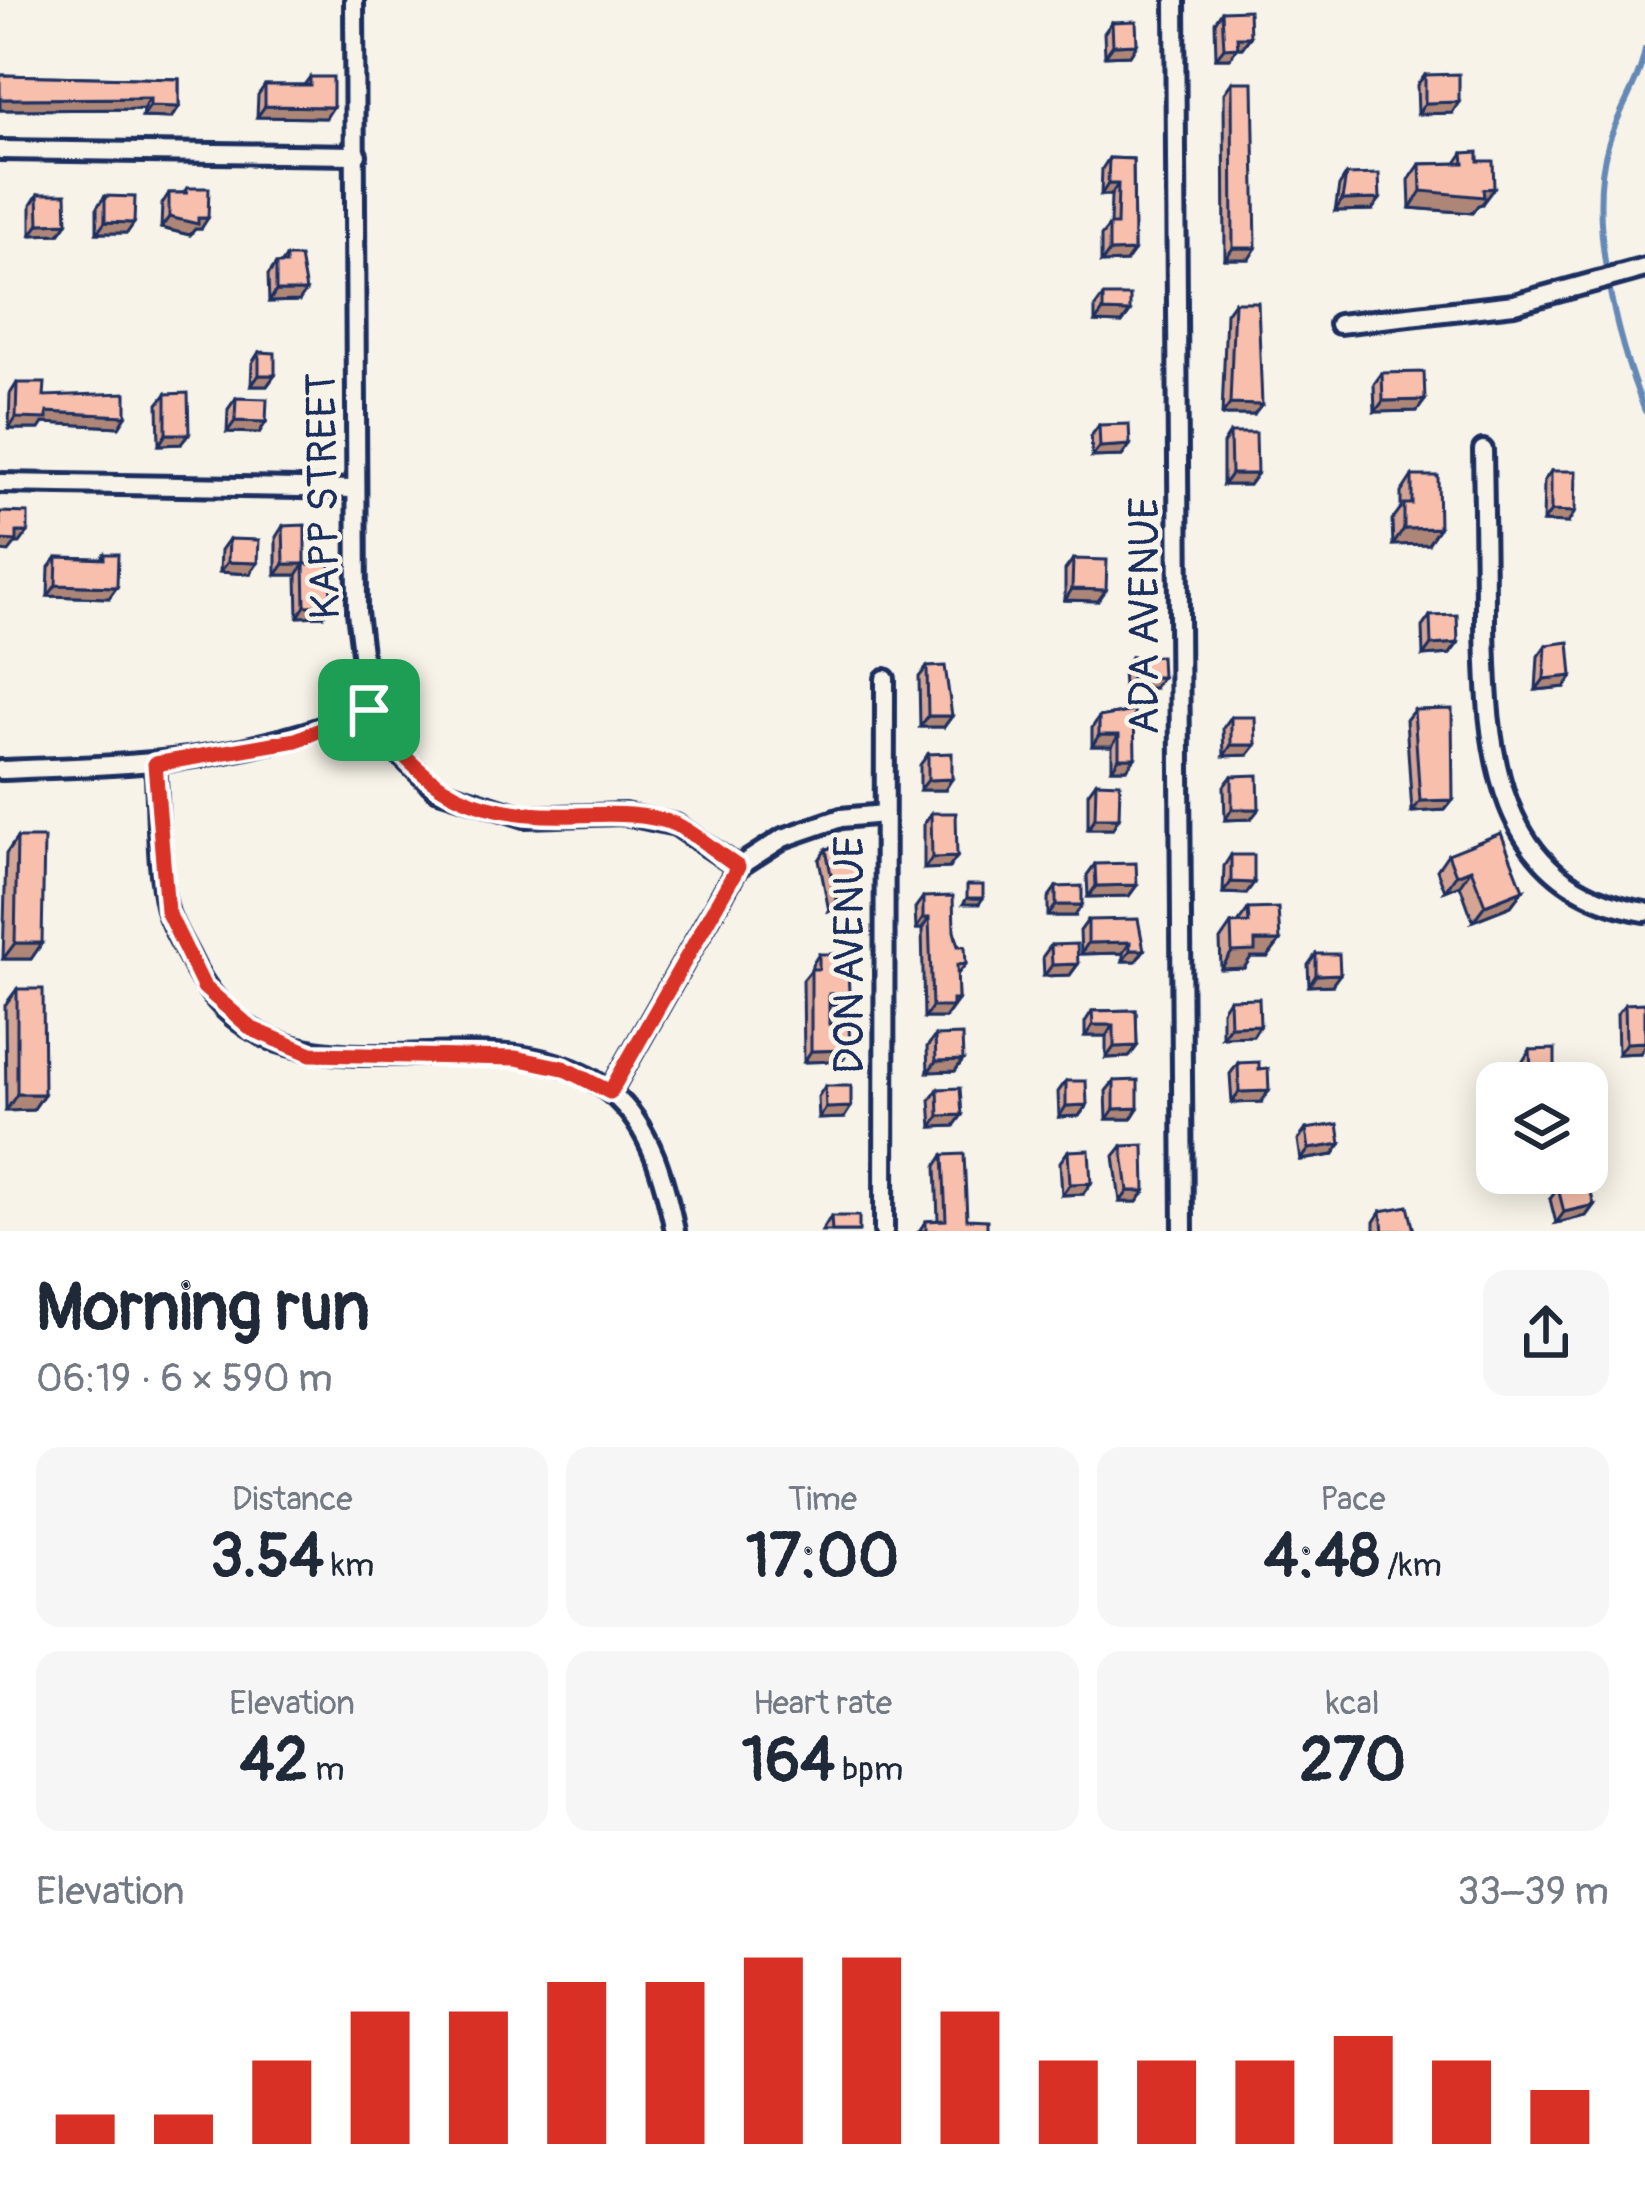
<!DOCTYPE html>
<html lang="en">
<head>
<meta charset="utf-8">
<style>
  body { margin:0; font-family:Pangolin,sans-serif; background:#f6f6f7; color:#1f2937; height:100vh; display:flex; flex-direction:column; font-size:45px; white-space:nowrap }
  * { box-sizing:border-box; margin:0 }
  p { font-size:39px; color:#747a83 }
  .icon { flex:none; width:66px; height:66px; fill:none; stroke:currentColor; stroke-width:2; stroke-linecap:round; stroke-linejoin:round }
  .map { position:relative; height:1231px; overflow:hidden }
  .side { display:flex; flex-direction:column; background:#fff; flex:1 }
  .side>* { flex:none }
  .controls { position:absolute; left:1476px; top:1062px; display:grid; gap:24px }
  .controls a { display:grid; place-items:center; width:132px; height:132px; border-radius:24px; background:#fff; box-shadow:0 6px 30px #0003; font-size:60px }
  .pin { position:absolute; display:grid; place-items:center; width:102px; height:102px; color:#fff; margin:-51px; border-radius:24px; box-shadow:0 6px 18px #0006 }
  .round { display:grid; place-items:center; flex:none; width:126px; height:126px; border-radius:24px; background:#f6f6f7 }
  .summary { display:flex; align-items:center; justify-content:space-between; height:204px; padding:0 36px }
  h1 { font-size:66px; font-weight:800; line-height:90px }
  .metrics { display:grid; grid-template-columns:repeat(3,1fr); gap:18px; height:204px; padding:12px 36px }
  .metrics div { display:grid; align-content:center; border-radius:24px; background:#f6f6f7; text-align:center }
  .metrics b { font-size:60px; font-weight:800 }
  .metrics small { font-size:33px; font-weight:400 }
  .metrics p { font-size:33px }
  .chart { height:336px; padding:24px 36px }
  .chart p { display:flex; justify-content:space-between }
  .chart svg { width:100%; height:216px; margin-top:12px; stroke:#d93025; stroke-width:6 }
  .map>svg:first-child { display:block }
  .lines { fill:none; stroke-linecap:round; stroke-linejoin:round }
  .stream { stroke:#6589b6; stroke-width:6 }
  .minor-casing { stroke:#1b2f5e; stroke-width:26 }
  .minor { stroke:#f7f3e8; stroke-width:16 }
  .wall { fill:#d4a494; stroke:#1b2f5e; stroke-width:3 }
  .shaded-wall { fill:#ad8678; stroke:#1b2f5e; stroke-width:3 }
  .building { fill:#f7bfac; stroke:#1b2f5e; stroke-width:3 }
  .route-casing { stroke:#fff; stroke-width:24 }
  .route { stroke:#d93025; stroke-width:15 }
  .labels { text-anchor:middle; stroke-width:9; stroke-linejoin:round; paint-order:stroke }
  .street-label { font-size:42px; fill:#1b2f5e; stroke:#f7f3e8 }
</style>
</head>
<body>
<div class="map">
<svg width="1645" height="1231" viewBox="0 0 1645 1231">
  <rect width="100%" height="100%" fill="#f7f3e8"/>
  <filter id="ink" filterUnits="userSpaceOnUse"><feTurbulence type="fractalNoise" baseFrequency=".00833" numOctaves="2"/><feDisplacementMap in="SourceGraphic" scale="24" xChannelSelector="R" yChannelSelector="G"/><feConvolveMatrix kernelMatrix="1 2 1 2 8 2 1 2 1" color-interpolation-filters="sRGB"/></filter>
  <g filter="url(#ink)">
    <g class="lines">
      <path class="stream" d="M 1645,49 C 1640,82 1617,113 1608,145 C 1586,218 1617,342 1645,411"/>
      <g class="minor-casing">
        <g id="minor">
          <polyline points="354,0 357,612 369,710 392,747 436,789 525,817 624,814 676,825 738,867"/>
          <polyline points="1175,0 1183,1231"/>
          <polyline points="0,150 357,155"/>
          <polyline points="1339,324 1514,304 1645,268"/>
          <path d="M 1483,450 C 1484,508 1485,566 1485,624 C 1487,747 1493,887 1645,912"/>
          <polyline points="0,483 356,489"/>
          <path d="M 155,764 C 159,811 156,865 167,910 C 172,927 183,944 191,960 C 275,1136 492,993 611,1093 C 652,1127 665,1183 675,1231"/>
          <path d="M 0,770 C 135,765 242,763 369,710"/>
          <polyline points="610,1092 738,867 783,838 841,818 884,814"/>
          <polyline points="884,1231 885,679"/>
        </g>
      </g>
      <use href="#minor" class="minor"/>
    </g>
    <g class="wall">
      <polygon points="1222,11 1250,37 1242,48 1237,48 1230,58 1216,58 1215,22"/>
      <polygon points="1112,22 1137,44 1130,55 1105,56 1104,33"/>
      <polygon points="0,75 179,79 179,107 171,118 142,117 143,109 0,110"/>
      <polygon points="1425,75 1452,113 1418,114 1417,85"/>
      <polygon points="310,77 326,118 257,117 258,95 265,85 304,85"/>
      <polygon points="1232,82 1249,259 1225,259 1224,93"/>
      <polygon points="1463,153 1478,161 1482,204 1478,205 1472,213 1410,208 1409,180 1420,164 1456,163"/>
      <polygon points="1109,158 1133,159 1134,251 1126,262 1101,263 1101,236 1110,225 1111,195 1101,195 1102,169"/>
      <polygon points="1346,175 1372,210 1335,211 1339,186"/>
      <polygon points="187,188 201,229 195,229 190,235 161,228 162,204 169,193 183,193"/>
      <polygon points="38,194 67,223 59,234 31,235 31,205"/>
      <polygon points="105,196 134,223 127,233 97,233 97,207"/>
      <polygon points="286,257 299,301 269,302 268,275 276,264 281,264"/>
      <polygon points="1103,296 1130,312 1122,323 1095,322 1095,307"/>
      <polygon points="1234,302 1254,415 1222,415 1226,313"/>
      <polygon points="259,352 275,375 267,386 251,386 252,363"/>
      <polygon points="1382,373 1425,400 1417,411 1375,412 1374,384"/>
      <polygon points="17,383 44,396 126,416 119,427 43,423 39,429 9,429 10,394"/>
      <polygon points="166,394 181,444 159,445 158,404"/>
      <polygon points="236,398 266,422 259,433 227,432 228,409"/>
      <polygon points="1099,425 1130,445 1122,456 1092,457 1091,436"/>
      <polygon points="1230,433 1257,474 1249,485 1223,485 1223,444"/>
      <polygon points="1551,471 1568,523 1543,522 1544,481"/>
      <polygon points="1412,476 1428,544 1393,545 1392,520 1401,508 1401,493"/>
      <polygon points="283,526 305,564 323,616 298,617 297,575 276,575 276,537"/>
      <polygon points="229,539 250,574 220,572 221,550"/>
      <polygon points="104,554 109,598 48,596 49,567 57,557 101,558"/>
      <polygon points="1073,559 1106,590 1098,601 1065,600 1065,570"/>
      <polygon points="1430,616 1458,643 1450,654 1423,656 1422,627"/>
      <polygon points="1546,645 1572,676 1565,687 1536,690 1538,656"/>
      <polygon points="1131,657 1154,688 1124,688 1123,668"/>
      <polygon points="927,667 952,716 944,727 920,727 919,677"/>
      <polygon points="1414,710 1453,800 1445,810 1412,812 1406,720"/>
      <polygon points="1134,711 1127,769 1112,769 1112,746 1092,746 1092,728 1099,717"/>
      <polygon points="1231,717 1248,755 1224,756 1223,728"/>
      <polygon points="928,754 945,790 920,790 920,765"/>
      <polygon points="1232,776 1251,819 1225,820 1224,786"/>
      <polygon points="1096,782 1112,829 1088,829 1088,793"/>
      <polygon points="931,813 949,868 924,869 924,824"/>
      <polygon points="17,838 42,943 31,959 3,959 6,854"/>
      <polygon points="826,849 852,906 829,911 819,860"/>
      <polygon points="1448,854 1523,890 1511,906 1473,921 1460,885 1445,891 1437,870"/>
      <polygon points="1231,855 1246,894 1223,893 1224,866"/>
      <polygon points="1095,864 1137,885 1129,896 1088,897 1087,875"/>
      <polygon points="1056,887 1075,916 1048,916 1048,898"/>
      <polygon points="923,897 954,931 966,964 957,975 958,1000 945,1018 924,1018 922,929 916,929 915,908"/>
      <polygon points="1248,909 1280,941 1268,957 1251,957 1244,968 1221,969 1220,940 1231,924 1238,923"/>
      <polygon points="1088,920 1144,950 1136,961 1123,961 1123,953 1081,954 1080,931"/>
      <polygon points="1051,945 1078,964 1070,975 1044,976 1043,956"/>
      <polygon points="819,954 837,968 841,1004 829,1004 829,1024 842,1061 804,1062 803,980 812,969 812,965"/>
      <polygon points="1316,954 1332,985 1309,986 1308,965"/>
      <polygon points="17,989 44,1094 33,1110 6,1111 5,1005"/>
      <polygon points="1229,999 1260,1025 1253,1036 1222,1037 1222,1010"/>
      <polygon points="1625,1004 1640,1053 1618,1054 1617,1014"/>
      <polygon points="1136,1010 1137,1046 1129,1057 1106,1058 1106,1036 1085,1036 1085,1022 1092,1011"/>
      <polygon points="935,1036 963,1060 955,1071 928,1072 927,1047"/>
      <polygon points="1530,1050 1555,1070 1548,1081 1523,1081 1523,1061"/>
      <polygon points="1238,1063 1261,1102 1232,1103 1230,1074"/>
      <polygon points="1066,1081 1087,1105 1079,1116 1059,1117 1058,1092"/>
      <polygon points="1114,1081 1138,1108 1131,1119 1107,1119 1106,1091"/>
      <polygon points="825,1086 844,1118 819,1119 818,1097"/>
      <polygon points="938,1089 954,1126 932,1127 930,1100"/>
      <polygon points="1306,1129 1341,1144 1333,1155 1301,1160 1298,1140"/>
      <polygon points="1122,1146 1145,1191 1137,1202 1120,1202 1114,1156"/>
      <polygon points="1068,1151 1083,1194 1062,1195 1060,1162"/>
      <polygon points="943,1155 967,1219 987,1231 919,1231 926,1221 938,1220 936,1166"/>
      <polygon points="1558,1188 1594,1205 1586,1216 1556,1223 1550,1199"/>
      <polygon points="1381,1211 1414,1231 1374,1231 1374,1222"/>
      <polygon points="831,1216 859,1231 822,1231"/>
    </g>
    <g class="shaded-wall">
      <polygon points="1237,37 1250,37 1242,48 1237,48 1230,58 1216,58 1224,48"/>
      <polygon points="1137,44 1130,55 1105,56 1113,45"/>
      <polygon points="150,98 143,109 0,110 0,99"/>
      <polygon points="1459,102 1452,113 1418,114 1425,103"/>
      <polygon points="150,106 179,107 171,118 142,117"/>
      <polygon points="265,106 333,107 326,118 257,117"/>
      <polygon points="1108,184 1118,184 1111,195 1101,195"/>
      <polygon points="1494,188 1482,204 1478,205 1472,213 1410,208 1421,191"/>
      <polygon points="1380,199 1372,210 1335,211 1342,200"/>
      <polygon points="169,217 198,218 208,218 201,229 195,229 190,235 161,228"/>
      <polygon points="105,222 134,223 127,233 97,233"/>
      <polygon points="67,223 59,234 31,235 39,224"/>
      <polygon points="1233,248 1256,248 1249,259 1225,259"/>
      <polygon points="1134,251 1126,262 1101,263 1109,252"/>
      <polygon points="276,291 306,291 299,301 269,302"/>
      <polygon points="1103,311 1130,312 1122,323 1095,322"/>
      <polygon points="259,375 275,375 267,386 251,386"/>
      <polygon points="1425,400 1417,411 1375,412 1383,401"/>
      <polygon points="1230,404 1262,405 1254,415 1222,415"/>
      <polygon points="47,412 126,416 119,427 43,423 39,429 9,429 16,418"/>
      <polygon points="235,421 266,422 259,433 227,432"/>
      <polygon points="166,434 189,434 181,444 159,445"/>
      <polygon points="1130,445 1122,456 1092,457 1100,447"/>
      <polygon points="1231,474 1257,474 1249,485 1223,485"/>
      <polygon points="1551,511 1575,512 1568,523 1543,522"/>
      <polygon points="1439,528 1428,544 1393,545 1404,529"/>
      <polygon points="17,532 28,532 20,543 16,543 9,552 0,551 0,540"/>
      <polygon points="228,562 258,563 250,574 220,572"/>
      <polygon points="284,564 304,564 297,575 276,575"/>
      <polygon points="56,585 117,587 109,598 48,596"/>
      <polygon points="1072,589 1106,590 1098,601 1065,600"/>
      <polygon points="331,605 323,616 298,617 305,606"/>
      <polygon points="1458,643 1450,654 1423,656 1431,645"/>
      <polygon points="1572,676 1565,687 1536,690 1544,679"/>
      <polygon points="1132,677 1162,677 1154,688 1124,688"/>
      <polygon points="928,716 952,716 944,727 920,727"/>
      <polygon points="1099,735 1119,735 1112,746 1092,746"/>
      <polygon points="1231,745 1256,745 1248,755 1224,756"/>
      <polygon points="1119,758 1135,758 1127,769 1112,769"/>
      <polygon points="952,779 945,790 920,790 928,780"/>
      <polygon points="1453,800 1445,810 1412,812 1420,801"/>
      <polygon points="1232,809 1259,809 1251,819 1225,820"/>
      <polygon points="1095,818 1119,818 1112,829 1088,829"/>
      <polygon points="957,857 949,868 924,869 932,858"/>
      <polygon points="1471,869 1460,885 1445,891 1456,875"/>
      <polygon points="1231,882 1254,883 1246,894 1223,893"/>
      <polygon points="1137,885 1129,896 1088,897 1096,886"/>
      <polygon points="1523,890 1511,906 1473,921 1485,905"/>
      <polygon points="860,896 852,906 829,911 836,900"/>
      <polygon points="967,898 983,898 979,904 963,904"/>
      <polygon points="1056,905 1082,905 1075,916 1048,916"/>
      <polygon points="923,918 929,918 922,929 916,929"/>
      <polygon points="1255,941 1280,941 1268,957 1251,957 1244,968 1221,969 1232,952"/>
      <polygon points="1130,942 1123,953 1081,954 1088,943"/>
      <polygon points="15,943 42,943 31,959 3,959"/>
      <polygon points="1130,950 1144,950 1136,961 1123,961"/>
      <polygon points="1078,964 1070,975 1044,976 1052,965"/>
      <polygon points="1340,974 1332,985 1309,986 1316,975"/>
      <polygon points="849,993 841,1004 821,1005 829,994"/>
      <polygon points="952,1000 958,1000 945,1018 924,1018 932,1007"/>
      <polygon points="1093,1025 1114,1025 1106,1036 1085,1036"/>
      <polygon points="1260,1025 1253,1036 1222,1037 1230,1026"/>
      <polygon points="1645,1042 1645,1046 1640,1053 1618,1054 1626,1043"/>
      <polygon points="1137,1046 1129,1057 1106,1058 1114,1047"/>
      <polygon points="850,1050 842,1061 804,1062 811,1051"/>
      <polygon points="963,1060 955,1071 928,1072 936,1061"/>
      <polygon points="1531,1070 1555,1070 1548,1081 1523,1081"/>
      <polygon points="1269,1091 1261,1102 1232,1103 1239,1092"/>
      <polygon points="17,1094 44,1094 33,1110 6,1111"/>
      <polygon points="1087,1105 1079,1116 1059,1117 1066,1106"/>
      <polygon points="851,1107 844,1118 819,1119 826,1108"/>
      <polygon points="1138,1108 1131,1119 1107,1119 1114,1109"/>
      <polygon points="962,1115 954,1126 932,1127 939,1116"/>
      <polygon points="1341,1144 1333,1155 1301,1160 1309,1149"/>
      <polygon points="1091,1183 1083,1194 1062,1195 1070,1184"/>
      <polygon points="1128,1191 1145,1191 1137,1202 1120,1202"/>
      <polygon points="1594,1205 1586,1216 1556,1223 1564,1212"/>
    </g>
    <g class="building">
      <polygon points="1249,10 1250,37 1237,37 1238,47 1224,48 1222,11"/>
      <polygon points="1136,21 1137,44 1113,45 1112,22"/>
      <polygon points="1459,74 1459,102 1425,103 1425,75"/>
      <polygon points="0,75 179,79 179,107 150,106 150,98 0,99"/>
      <polygon points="310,77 333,77 333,107 265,106 265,85 310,85"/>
      <polygon points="1232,82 1253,82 1256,248 1233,248"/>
      <polygon points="1478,152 1478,161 1493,161 1494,188 1483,189 1484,197 1421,191 1420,164 1464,163 1463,153"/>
      <polygon points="1109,158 1133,159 1134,251 1109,252 1109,225 1117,225 1118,184 1108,184"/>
      <polygon points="1379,174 1380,199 1342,200 1346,175"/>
      <polygon points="187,188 209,188 208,218 198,218 198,224 169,217 169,193 187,193"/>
      <polygon points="38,194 66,194 67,223 39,224"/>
      <polygon points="105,196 135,197 134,223 105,222"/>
      <polygon points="286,257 300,257 306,291 276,291 276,264 286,264"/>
      <polygon points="1103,296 1130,296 1130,312 1103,311"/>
      <polygon points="1234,302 1258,302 1262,405 1230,404"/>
      <polygon points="259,352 275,353 275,375 259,375"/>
      <polygon points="1424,372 1425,400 1383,401 1382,373"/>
      <polygon points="17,383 45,383 44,396 126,393 126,416 47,412 47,419 16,418"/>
      <polygon points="188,393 189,434 166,434 166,394"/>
      <polygon points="236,398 267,399 266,422 235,421"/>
      <polygon points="1129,424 1130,445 1100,447 1099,425"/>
      <polygon points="1230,433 1256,433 1257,474 1231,474"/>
      <polygon points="1551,471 1576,471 1575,512 1551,511"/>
      <polygon points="1412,476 1438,476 1439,528 1404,529 1404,504 1412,504"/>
      <polygon points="0,512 28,513 28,532 17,532 17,541 0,540"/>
      <polygon points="305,525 305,564 284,564 283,526"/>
      <polygon points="229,539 259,540 258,563 228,562"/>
      <polygon points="104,554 118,554 117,587 56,585 57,557 104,559"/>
      <polygon points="1073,559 1107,560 1106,590 1072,589"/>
      <polygon points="304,564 330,564 331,605 305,606"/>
      <polygon points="1457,615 1458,643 1431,645 1430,616"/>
      <polygon points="1569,642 1572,676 1544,679 1546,645"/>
      <polygon points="1161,656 1162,677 1132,677 1131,657"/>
      <polygon points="945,666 952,716 928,716 927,667"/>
      <polygon points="1452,709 1453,800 1420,801 1414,710"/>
      <polygon points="1134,711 1135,758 1119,758 1119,735 1099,735 1099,717"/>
      <polygon points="1231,717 1255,717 1256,745 1231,745"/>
      <polygon points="952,753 952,779 928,780 928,754"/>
      <polygon points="1258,775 1259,809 1232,809 1232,776"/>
      <polygon points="1096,782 1120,783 1119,818 1095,818"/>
      <polygon points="931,813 956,813 957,857 932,858"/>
      <polygon points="1501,833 1523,890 1485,905 1471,869 1456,875 1448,854"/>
      <polygon points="17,838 44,838 42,943 15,943"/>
      <polygon points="850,844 860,896 836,900 826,849"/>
      <polygon points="1231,855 1254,855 1254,883 1231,882"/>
      <polygon points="1136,863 1137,885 1096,886 1095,864"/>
      <rect x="967" y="885" width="16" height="13"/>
      <polygon points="1082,886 1082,905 1056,905 1056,887"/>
      <polygon points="953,896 954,931 958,946 965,946 966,964 957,965 958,1000 952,1000 952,1007 932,1007 929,918 923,918 923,897"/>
      <polygon points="1278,908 1280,941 1255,941 1255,951 1232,952 1231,924 1249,923 1248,909"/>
      <polygon points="1138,919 1144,950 1130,950 1130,942 1088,943 1088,920"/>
      <polygon points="1077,944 1078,964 1052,965 1051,945"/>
      <polygon points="819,954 837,954 837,968 848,968 849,993 829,994 829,1024 849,1024 850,1050 811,1051 811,969 819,969"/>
      <polygon points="1316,954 1339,954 1340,974 1316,975"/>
      <polygon points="17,989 43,989 44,1094 17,1094"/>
      <polygon points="1259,998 1260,1025 1230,1026 1229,999"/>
      <polygon points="1645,1003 1645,1042 1626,1043 1625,1004"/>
      <polygon points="1136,1010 1137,1046 1114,1047 1114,1025 1093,1025 1092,1011"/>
      <polygon points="962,1035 963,1060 936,1061 935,1036"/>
      <polygon points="1555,1049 1555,1070 1531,1070 1530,1050"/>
      <polygon points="1259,1062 1259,1070 1268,1069 1269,1091 1239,1092 1238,1063"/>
      <polygon points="1138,1080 1138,1108 1114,1109 1114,1081"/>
      <polygon points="1066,1081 1086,1081 1087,1105 1066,1106"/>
      <polygon points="825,1086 851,1086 851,1107 826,1108"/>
      <polygon points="960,1088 962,1115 939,1116 938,1089"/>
      <polygon points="1338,1124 1341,1144 1309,1149 1306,1129"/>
      <polygon points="1144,1145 1145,1191 1128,1191 1122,1146"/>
      <polygon points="1089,1150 1091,1183 1070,1184 1068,1151"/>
      <polygon points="964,1154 967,1219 987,1220 987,1231 926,1231 926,1221 946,1220 943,1155"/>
      <polygon points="1588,1181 1594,1205 1564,1212 1558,1188"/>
      <polygon points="1408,1206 1414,1231 1383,1231 1381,1211"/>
      <polygon points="831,1216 859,1216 859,1231 832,1231"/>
    </g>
  </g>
  <g class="lines" filter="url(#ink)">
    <g class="route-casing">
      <path id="route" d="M 369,710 C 422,793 479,819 577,815 C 609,814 647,812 677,825 C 698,835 718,854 738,867 L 610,1092 L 563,1068 L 516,1058 L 311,1054 L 252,1029 L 204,987 L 167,911 L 155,764 L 296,740 Z"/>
    </g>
    <use href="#route" class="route"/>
  </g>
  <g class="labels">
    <g class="street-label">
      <text transform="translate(322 496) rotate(-91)" y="15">KAPP STREET</text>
      <text transform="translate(1143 616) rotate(-90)" y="15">ADA AVENUE</text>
      <text transform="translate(848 955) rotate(-90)" y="15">DON AVENUE</text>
    </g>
  </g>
</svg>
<div class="controls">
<a><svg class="icon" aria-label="layers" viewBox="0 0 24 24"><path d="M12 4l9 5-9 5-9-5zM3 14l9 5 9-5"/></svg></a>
</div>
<div class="pin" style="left:369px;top:710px;background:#1e9e55"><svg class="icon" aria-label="arrive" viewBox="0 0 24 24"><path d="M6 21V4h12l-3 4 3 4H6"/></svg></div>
</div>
<section class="side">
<div class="summary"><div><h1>Morning run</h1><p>06:19 · 6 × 590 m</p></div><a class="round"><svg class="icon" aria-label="share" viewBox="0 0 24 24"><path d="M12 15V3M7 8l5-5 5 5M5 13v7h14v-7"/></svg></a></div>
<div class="metrics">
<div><p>Distance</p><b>3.54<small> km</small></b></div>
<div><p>Time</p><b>17:00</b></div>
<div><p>Pace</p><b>4:48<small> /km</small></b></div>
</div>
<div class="metrics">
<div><p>Elevation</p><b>42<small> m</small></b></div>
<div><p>Heart rate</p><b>164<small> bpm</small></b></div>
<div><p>kcal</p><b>270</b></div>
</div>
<div class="chart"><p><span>Elevation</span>33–39 m</p>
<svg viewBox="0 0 160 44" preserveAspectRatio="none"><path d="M5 44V38M15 44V38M25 44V27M35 44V17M45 44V17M55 44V11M65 44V11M75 44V6M85 44V6M95 44V17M105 44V27M115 44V27M125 44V27M135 44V22M145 44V27M155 44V33"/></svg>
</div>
</section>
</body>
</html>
